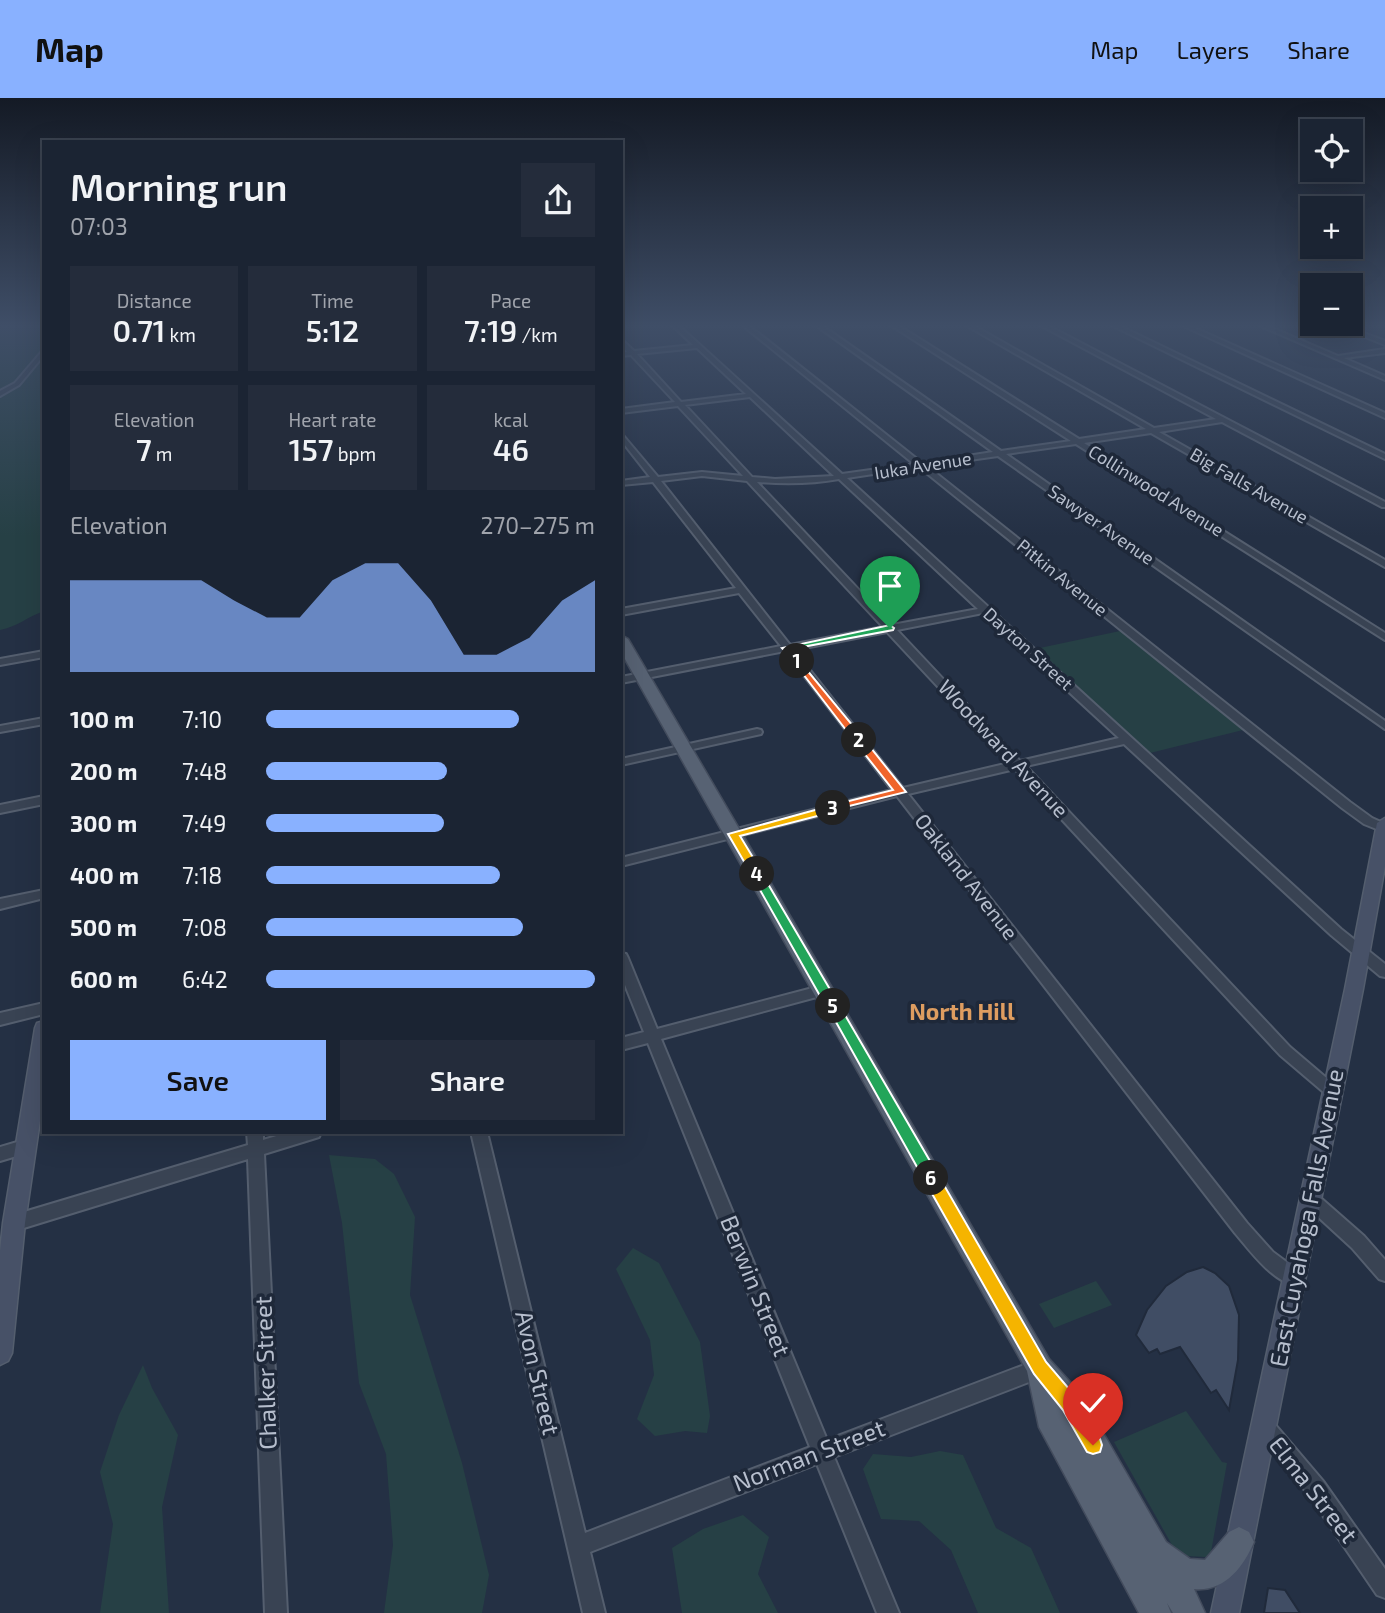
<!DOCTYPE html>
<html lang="en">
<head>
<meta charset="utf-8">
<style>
  body { margin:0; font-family:"Exo 2",sans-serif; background:#242c3b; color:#f1f3f6; height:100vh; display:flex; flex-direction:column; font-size:26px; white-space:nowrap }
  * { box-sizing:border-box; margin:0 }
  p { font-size:23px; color:#a0a4ac }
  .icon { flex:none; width:38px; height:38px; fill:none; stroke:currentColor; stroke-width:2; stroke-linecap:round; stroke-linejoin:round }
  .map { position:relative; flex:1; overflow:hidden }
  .drawer { position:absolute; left:42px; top:42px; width:581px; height:994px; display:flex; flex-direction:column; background:#1b2433; border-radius:0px; box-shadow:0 7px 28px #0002,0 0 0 2px #39414e }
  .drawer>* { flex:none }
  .tools { position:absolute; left:1300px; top:21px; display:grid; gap:14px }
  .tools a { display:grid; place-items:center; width:63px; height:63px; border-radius:0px; background:#1b2433; box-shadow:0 7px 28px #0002,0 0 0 2px #39414e; font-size:35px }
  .pin { position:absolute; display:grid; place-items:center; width:60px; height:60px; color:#fff; margin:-72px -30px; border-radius:50% 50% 50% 0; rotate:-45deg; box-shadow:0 0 7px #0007 }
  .pin .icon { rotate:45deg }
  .km { position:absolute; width:35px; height:35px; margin:-18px; border-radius:50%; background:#222; color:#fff; font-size:19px; line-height:35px; text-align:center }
  .round { display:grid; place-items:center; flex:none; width:74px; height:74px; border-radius:0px; background:#242c3b }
  .head { display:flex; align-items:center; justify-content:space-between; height:119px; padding:0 28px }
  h1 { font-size:38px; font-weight:600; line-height:52px }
  .figures { display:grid; grid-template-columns:repeat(3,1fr); gap:10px; height:119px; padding:7px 28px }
  .figures div { display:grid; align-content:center; border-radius:0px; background:#242c3b; text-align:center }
  .figures b { font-size:30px; font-weight:600 }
  .figures small { font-size:19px; font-weight:400 }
  .figures p { font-size:19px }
  .chart { height:196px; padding:14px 28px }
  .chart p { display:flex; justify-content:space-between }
  .chart svg { width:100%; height:126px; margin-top:7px; fill:#89b1ff; opacity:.7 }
  .cta { display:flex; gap:14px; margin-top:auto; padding:14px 28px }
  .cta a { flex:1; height:80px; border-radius:0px; background:#89b1ff; color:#111; font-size:28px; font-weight:600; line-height:80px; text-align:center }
  .cta a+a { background:#242c3b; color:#f1f3f6 }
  ul { padding:0 28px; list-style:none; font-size:23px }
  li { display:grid; grid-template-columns:112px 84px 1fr; align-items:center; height:52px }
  li i { height:18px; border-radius:9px; background:#89b1ff }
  header { display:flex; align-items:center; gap:42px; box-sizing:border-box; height:98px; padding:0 35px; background:#89b1ff; color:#111 }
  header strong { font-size:33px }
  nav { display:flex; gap:38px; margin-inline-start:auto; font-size:24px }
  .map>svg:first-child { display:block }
  .green { fill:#264045 }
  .building { fill:#404d64; stroke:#202a3b; stroke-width:2 }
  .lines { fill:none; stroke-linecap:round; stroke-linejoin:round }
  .street-casing { stroke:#545e6e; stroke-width:4 }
  .secondary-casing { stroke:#545e6e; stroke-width:3 }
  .primary-casing { stroke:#434c5d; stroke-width:3 }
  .street { fill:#394353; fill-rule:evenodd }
  .secondary { fill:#475167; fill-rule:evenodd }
  .primary { fill:#576273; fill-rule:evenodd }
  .split-1 { fill:#22a559; stroke:#fff; stroke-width:2 }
  .split-2 { fill:#f0652b; stroke:#fff; stroke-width:2 }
  .split-3 { fill:#f0652b; stroke:#fff; stroke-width:2 }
  .split-4 { fill:#f5b400; stroke:#fff; stroke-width:2 }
  .split-5 { fill:#22a559; stroke:#fff; stroke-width:2 }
  .split-6 { fill:#22a559; stroke:#fff; stroke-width:2 }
  .split-7 { fill:#f5b400; stroke:#fff; stroke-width:2 }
  .labels { text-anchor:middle; stroke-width:7; stroke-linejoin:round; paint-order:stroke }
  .far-street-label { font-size:18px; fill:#b6becd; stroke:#1e2839 }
  .street-label { font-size:21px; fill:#b6becd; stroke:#1e2839 }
  .neighbourhood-label { font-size:23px; font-weight:bold; fill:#de9d60; stroke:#1e2839 }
  .near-street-label { font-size:24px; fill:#b6becd; stroke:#1e2839 }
</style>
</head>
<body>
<header>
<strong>Map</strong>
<nav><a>Map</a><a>Layers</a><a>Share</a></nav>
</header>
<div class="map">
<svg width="1385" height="1515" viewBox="0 0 1385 1515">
  <rect width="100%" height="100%" fill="#243044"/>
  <g class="green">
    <path d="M 0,226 L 44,226 L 44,513 C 27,519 17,529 0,532 Z"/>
    <polygon points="1120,533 1243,632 1150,655 1035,551"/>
    <polygon points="329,1057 375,1061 394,1076 415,1119 410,1197 462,1365 489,1477 482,1515 384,1515 393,1447 386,1356 359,1285 342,1125"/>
    <polygon points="633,1150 659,1165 700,1244 710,1318 707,1335 685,1333 655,1338 637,1321 654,1277 650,1242 616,1171"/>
    <polygon points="1096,1183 1112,1207 1054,1230 1039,1206"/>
    <polygon points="143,1267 152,1290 178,1337 162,1409 169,1515 100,1515 113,1426 100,1374 119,1317"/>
    <polygon points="1186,1313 1222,1364 1227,1365 1211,1454 1206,1459 1186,1458 1172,1447 1114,1344"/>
    <polygon points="940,1353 963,1357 996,1430 1031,1450 1060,1515 978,1515 951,1452 919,1423 881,1421 863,1371 873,1356 911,1359"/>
    <polygon points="743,1417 769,1439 758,1476 778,1515 682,1515 672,1450 703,1431"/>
  </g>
  <g class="building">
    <polygon points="1203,1169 1215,1175 1229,1188 1239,1217 1238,1262 1229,1312 1216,1292 1211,1295 1180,1249 1160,1256 1157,1251 1149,1255 1136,1237 1147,1212 1166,1188 1187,1174"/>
    <polygon points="1268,1490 1285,1492 1300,1515 1264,1515"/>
  </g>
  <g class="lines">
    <g class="street-casing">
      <g id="street">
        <path d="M 671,226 L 677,226 L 842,376 L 914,366 L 741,226 L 747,226 L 922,365 L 993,354 L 814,226 L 820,226 L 1001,353 L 1071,343 L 889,226 L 896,226 L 1079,341 L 1146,331 L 964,226 L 971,226 L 1154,330 L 1216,321 L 1038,226 L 1045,226 L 1385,404 L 1385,409 L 1382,409 L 1222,324 L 1159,334 L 1385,462 L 1385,469 L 1151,335 L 1084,345 L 1385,535 L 1385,542 L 1076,346 L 1006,356 L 1385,623 L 1385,631 L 998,358 L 927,368 L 1350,704 L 1372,720 L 1385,726 L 1384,734 L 1364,726 L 1342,710 L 919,369 L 847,380 L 1341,831 L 1385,866 L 1385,879 L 1380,878 L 1331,837 L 1124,646 L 1026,668 L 1290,949 L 1337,989 L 1340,993 L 1337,997 L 1332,999 L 1327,997 L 1280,957 L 1015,671 L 908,696 L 1247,1125 L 1273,1154 L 1300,1174 L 1303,1180 L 1300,1186 L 1294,1188 C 1269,1179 1252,1155 1235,1135 L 897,698 L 621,768 L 621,760 L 892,692 L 785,553 L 621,585 L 621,579 L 781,548 L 739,495 L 621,517 L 621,511 L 736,490 L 653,384 L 621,387 L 621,383 L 650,379 L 621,342 L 621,335 L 658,379 L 702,374 L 743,378 L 678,308 L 621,315 L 621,311 L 675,304 L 631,257 L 621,258 L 621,254 L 627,254 L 621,247 L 621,241 L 634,253 L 693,247 ZM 697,250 L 746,296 L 681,304 L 637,256 ZM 750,299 L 834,378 L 775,381 L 752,379 L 685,307 ZM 702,378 L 747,383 L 883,529 L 790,547 L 661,383 ZM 839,381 L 978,511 L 892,527 L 757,384 C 784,386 812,386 839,381 ZM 983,515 L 1119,640 L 1020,663 L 897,532 ZM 887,534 L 1009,665 L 903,690 L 794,552 Z"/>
        <polygon points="1109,226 1116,226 1385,356 1385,361"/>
        <polygon points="1179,226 1186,226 1385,315 1385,320"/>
        <polygon points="1256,226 1263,226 1338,258 1385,251 1385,255 1344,260 1385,278 1385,282"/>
        <polygon points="1333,226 1340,226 1385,243 1385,247"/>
        <polygon points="44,251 44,257 19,287 0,298 0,293 15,285"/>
        <polygon points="44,553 44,559 0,567 0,561"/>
        <polygon points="44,620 44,626 0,634 0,628"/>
        <polygon points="757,631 761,632 762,634 761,636 621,667 621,661"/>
        <polygon points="44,698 44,706 0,715 0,707"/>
        <polygon points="44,792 44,800 0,811 0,801"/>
        <polygon points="621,855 626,856 628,860 657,931 824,887 829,888 831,892 829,896 824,897 661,941 827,1342 1040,1261 1047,1263 1049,1270 1047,1277 834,1359 899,1515 877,1515 817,1366 590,1454 605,1515 583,1515 471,1034 487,1034 585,1435 810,1349 648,945 621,952 621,940 644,934 621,877"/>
        <polygon points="44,905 44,916 0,927 0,915"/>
        <polygon points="247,1034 263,1034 263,1042 290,1034 321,1034 319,1039 264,1056 287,1515 265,1515 248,1061 14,1133 8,1130 6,1125 8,1120 14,1117 248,1047"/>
        <polygon points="24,1042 30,1044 32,1049 30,1054 0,1063 0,1049"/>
        <polygon points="1309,1093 1315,1095 1364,1138 1385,1162 1385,1183 1379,1181 1352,1150 1303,1105 1301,1100 1303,1095"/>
        <polygon points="1265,1320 1272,1323 1323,1383 1385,1471 1385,1500 1377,1497 1309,1397 1258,1337 1255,1330 1258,1323"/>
      </g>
    </g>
    <g class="secondary-casing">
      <g id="secondary">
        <polygon points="1385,720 1385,768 1363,891 1239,1515 1211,1515 1345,891 1377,725"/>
        <polygon points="44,923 44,995 25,1125 12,1255 8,1263 0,1267 0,1153 3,1125 35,930 37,925"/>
      </g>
    </g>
    <g class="primary-casing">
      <path id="primary" d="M 621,537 L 628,541 L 1049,1261 L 1080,1295 L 1166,1444 L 1190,1461 L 1205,1462 L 1229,1434 L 1239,1429 L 1249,1434 L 1254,1444 C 1243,1470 1224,1494 1194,1491 L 1205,1515 L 1173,1515 L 1167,1505 L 1171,1515 L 1139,1515 L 1039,1329 L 1027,1273 L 621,554 Z"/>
    </g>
    <use href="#street" class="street"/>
    <use href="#secondary" class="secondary"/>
    <use href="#primary" class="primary"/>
  </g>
  <linearGradient id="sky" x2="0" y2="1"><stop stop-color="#141a25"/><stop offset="0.52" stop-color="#3f4e67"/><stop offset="1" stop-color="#3f4e67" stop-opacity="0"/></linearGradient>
  <rect width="1385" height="438" fill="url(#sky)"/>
  <polygon class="split-1" points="890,527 894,530 893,532 792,551 802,563 797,565 782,550"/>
  <polygon class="split-2" points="797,560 863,640 863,645 856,645 793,563"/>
  <polygon class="split-3" points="856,640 863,640 906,694 829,713 829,708 893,692 856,645"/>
  <polygon class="split-4" points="833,707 837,708 837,713 740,738 763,776 757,780 753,779 728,736"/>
  <polygon class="split-5" points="757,772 761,774 838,905 838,912 828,912 751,776"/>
  <polygon class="split-6" points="833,903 838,905 937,1075 939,1080 937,1085 926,1085 827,908"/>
  <polygon class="split-7" points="931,1073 937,1075 1046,1264 1076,1299 1100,1341 1102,1347 1100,1354 1093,1356 1087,1354 1063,1312 1034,1276 926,1085 924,1080"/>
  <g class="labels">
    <g class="far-street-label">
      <text transform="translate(923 368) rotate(-9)" y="6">Iuka Avenue</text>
      <text transform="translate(1249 388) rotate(30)" y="6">Big Falls Avenue</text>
      <text transform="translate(1156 393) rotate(32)" y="6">Collinwood Avenue</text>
      <text transform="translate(1101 427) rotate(35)" y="6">Sawyer Avenue</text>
      <text transform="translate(1062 480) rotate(39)" y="6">Pitkin Avenue</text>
      <text transform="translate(1028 551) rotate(42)" y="6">Dayton Street</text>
    </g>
    <g class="street-label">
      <text transform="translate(1003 651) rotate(47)" y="7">Woodward Avenue</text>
      <text transform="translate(966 779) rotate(52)" y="7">Oakland Avenue</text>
    </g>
    <g class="neighbourhood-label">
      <text x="962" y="922">North Hill</text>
    </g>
    <g class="near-street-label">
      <text transform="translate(1307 1120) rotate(-79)" y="8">East Cuyahoga Falls Avenue</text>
      <text transform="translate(755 1188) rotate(68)" y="8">Berwin Street</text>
      <text transform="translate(266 1275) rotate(-92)" y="8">Chalker Street</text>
      <text transform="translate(537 1275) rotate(77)" y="8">Avon Street</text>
      <text transform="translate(809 1358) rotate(-21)" y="8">Norman Street</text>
      <text transform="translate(1313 1392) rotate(52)" y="8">Elma Street</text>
    </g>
  </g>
</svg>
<div class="tools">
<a><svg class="icon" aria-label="locate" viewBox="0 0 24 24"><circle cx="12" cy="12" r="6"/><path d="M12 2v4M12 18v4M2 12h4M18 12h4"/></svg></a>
<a>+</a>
<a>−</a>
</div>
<div class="pin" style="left:890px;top:530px;background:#1e9e55"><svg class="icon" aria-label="arrive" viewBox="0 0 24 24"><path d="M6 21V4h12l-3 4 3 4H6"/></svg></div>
<div class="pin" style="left:1093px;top:1347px;background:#d93025"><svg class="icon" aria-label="check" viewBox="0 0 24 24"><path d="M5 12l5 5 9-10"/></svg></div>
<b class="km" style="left:797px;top:563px">1</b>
<b class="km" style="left:859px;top:642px">2</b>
<b class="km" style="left:833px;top:710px">3</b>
<b class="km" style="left:757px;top:776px">4</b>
<b class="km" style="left:833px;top:908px">5</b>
<b class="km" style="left:931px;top:1080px">6</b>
<section class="drawer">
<div class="head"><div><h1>Morning run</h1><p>07:03</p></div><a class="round"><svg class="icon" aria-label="share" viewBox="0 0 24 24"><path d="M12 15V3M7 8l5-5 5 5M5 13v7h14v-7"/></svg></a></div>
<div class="figures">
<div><p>Distance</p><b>0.71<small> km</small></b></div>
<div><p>Time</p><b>5:12</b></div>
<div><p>Pace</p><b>7:19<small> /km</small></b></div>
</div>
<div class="figures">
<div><p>Elevation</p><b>7<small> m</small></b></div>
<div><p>Heart rate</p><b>157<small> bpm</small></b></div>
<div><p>kcal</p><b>46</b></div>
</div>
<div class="chart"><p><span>Elevation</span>270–275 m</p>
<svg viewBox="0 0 160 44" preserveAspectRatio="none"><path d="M0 44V12L10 12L20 12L30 12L40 12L50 19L60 25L70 25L80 12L90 6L100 6L110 19L120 38L130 38L140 32L150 19L160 12V44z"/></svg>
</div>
<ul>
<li><b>100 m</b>7:10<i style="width:77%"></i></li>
<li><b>200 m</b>7:48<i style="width:55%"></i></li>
<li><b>300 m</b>7:49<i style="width:54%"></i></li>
<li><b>400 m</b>7:18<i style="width:71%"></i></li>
<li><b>500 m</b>7:08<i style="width:78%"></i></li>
<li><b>600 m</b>6:42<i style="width:100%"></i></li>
</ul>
<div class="cta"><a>Save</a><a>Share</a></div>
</section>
</div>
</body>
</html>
